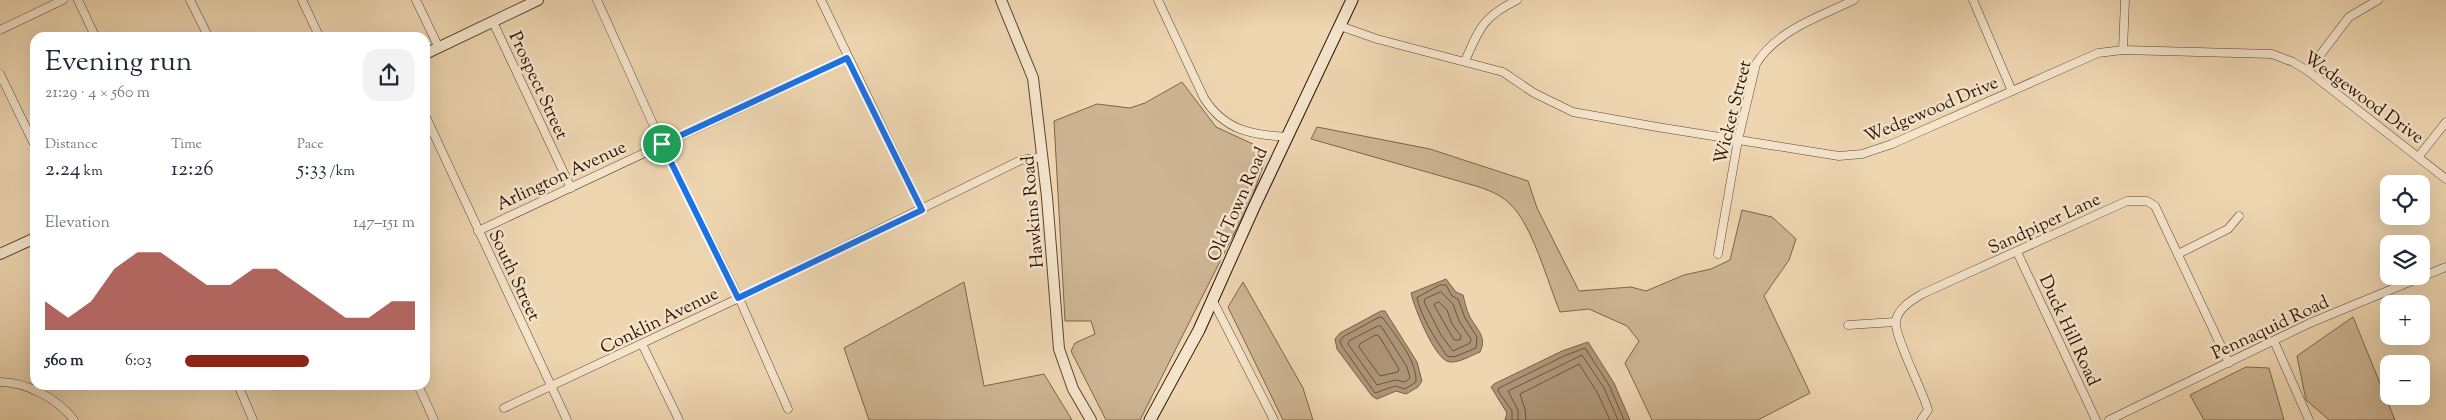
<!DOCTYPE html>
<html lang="en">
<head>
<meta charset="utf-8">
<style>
  body { margin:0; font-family:"Sorts Mill Goudy",serif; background:#f2f2f3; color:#1f2937; height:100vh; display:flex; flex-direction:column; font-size:19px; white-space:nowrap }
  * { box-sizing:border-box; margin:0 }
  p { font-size:16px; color:#747a83 }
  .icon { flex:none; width:28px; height:28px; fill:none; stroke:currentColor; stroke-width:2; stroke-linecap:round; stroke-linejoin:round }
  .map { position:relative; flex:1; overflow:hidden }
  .sheet { position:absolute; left:30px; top:32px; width:400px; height:358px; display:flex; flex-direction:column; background:#fff; border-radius:15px; box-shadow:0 5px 20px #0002 }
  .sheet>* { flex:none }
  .controls { position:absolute; left:2380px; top:175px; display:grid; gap:10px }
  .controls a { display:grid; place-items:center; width:50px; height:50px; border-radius:10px; background:#fff; box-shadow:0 5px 20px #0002; font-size:25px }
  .pin { position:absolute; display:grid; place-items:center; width:42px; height:42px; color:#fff; margin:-21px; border:2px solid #fff; border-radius:50%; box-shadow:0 1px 5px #0007 }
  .round { display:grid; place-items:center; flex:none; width:52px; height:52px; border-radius:15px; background:#f2f2f3 }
  .headline { display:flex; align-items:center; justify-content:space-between; height:85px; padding:0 15px }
  h1 { font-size:28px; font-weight:600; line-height:38px }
  .metrics { display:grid; grid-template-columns:repeat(3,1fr); gap:8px; height:85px; padding:5px 15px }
  .metrics div { display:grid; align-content:center }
  .metrics b { font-size:21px; font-weight:600 }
  .metrics small { font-size:14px; font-weight:400 }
  .metrics p { font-size:14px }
  .chart { height:140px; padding:10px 15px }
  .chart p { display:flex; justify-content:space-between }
  .chart svg { width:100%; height:90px; margin-top:5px; fill:#8f2418; opacity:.7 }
  ul { padding:0 15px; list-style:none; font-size:16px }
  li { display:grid; grid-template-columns:80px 60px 1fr; align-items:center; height:38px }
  li i { height:12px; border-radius:6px; background:#8f2418 }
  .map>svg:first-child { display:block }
  .green { fill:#cdb593; stroke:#7d644a }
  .water { fill:#ac9476; stroke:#796048 }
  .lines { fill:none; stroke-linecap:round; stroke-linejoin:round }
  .shore { stroke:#6c543c; stroke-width:1 }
  .minor-casing { stroke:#5d442e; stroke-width:9 }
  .tertiary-casing { stroke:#5d442e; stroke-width:12 }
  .secondary-casing { stroke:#2d1302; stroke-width:13 }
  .minor { stroke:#f4e4cc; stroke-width:8 }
  .tertiary { stroke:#f4e4cc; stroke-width:10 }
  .secondary { stroke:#f4e4cc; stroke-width:11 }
  .route-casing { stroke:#fff; stroke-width:10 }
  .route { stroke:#1a73e8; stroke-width:6 }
  .labels { text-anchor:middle; stroke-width:5; stroke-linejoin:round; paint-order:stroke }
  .street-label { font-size:18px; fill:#2d1302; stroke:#f4e4cc }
</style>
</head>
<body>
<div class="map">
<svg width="2446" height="420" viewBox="0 0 2446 420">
  <rect width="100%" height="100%" fill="#eed6b1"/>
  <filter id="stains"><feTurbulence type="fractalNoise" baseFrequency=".004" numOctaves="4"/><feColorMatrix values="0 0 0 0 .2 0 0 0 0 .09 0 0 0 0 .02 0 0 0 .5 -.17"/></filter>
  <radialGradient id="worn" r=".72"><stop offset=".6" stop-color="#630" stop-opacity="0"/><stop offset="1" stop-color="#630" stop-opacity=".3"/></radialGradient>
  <g class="green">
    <polygon points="1182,82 1216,127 1268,151 1252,198 1140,420 1106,420 1071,351 1075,343 1095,334 1091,321 1065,321 1054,121 1097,104 1130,108 1145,103"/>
    <path d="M 1317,127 L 1430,149 L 1528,181 L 1537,208 L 1579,291 L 1631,287 L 1646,291 L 1684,275 L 1711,269 L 1730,260 L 1742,210 L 1772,217 L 1796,239 L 1789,260 L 1764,296 L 1810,393 L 1758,420 L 1652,420 L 1625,363 L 1639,341 L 1627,326 L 1589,309 L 1560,312 C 1548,283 1532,224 1510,204 C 1500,194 1488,190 1476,186 L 1311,139 Z"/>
    <polygon points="964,282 984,386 1044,374 1072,420 869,420 844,348"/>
    <polygon points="1243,282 1303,388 1313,420 1283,420 1228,307"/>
    <polygon points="2353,317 2395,420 2329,420 2306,400 2297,356"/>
    <polygon points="2246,367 2269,368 2284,420 2204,420 2190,395"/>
  </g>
  <g class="water">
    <path d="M 1446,279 L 1456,292 L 1463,295 C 1465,302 1466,309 1469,315 C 1475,328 1488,336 1480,352 C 1472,355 1459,363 1450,362 C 1435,361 1414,307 1411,293 Z"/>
    <polygon points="1381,311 1385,311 1417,362 1422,381 1418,387 1406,394 1396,391 1377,399 1372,396 1337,349 1335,339 1340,333"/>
    <polygon points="1588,342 1614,383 1630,420 1505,420 1507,413 1491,387 1494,384 1562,351"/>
  </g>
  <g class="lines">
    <g class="shore">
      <path d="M 1440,285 L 1446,285 L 1452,296 L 1458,299 L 1465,318 L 1477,337 L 1476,348 L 1454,357 L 1447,356 C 1435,338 1422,319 1417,298 Z"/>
      <polygon points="1441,292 1453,304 1459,321 1471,339 1470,343 1453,351 1441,335 1424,302 1425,299"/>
      <polygon points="1439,302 1447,310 1452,324 1461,336 1460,340 1454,340 1434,305"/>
      <path d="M 1380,317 L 1383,318 C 1395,335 1417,360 1416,382 L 1405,389 L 1395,386 L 1375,393 L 1342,346 L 1340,341 L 1343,337 Z"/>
      <polygon points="1378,326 1381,326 1407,367 1410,378 1405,382 1395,380 1377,385 1348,344 1349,341"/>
      <polygon points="1376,335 1379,336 1399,369 1398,372 1380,376 1359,347 1360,344"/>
      <polyline points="1512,420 1512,411 1498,391 1499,388 1564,356 1585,348 1609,385 1624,420"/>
      <polyline points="1518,420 1518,410 1508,391 1582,355 1604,388 1618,420"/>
      <polyline points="1526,420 1525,409 1520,394 1579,364 1597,392 1610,420"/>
    </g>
    <g class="minor-casing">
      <g id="minor">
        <polyline points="78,0 96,38"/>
        <polyline points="190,0 209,38"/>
        <polyline points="302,0 320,38"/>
        <polyline points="416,0 439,48"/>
        <polyline points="597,0 662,144 739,298 788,409"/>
        <polyline points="821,0 922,210"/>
        <path d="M 1158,0 L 1204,98 C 1224,130 1251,135 1287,137"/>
        <polyline points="1973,0 2012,91"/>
        <polyline points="493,22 571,188"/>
        <polyline points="1340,26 1377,39 1503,72 1534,93 1573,112 1657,127 1839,156 1862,154 1892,144 2098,53 2123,50 2272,54 2293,62 2308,71 2446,179"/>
        <polyline points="0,30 63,0"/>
        <polyline points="2123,50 2125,0"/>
        <path d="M 1465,61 C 1480,27 1483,17 1517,0"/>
        <polyline points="2308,71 2349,17 2378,0"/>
        <polyline points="0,74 35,146"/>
        <polyline points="425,115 567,420"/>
        <polyline points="2419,156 2446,122"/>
        <polyline points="478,231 847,58"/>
        <polyline points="2017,252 2096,420"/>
        <path d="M 1718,254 L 1738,140 L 1756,64 C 1777,30 1819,17 1854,0"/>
        <polyline points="2178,254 2228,229 2239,216"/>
        <polyline points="1213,301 1274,420"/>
        <polyline points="1848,325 1895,322"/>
        <polyline points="2274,341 2309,420"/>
        <polyline points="642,344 679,420"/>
        <path d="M 0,382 C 27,382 58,399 74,420"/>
        <polyline points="238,385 253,420"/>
        <polyline points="418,385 434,420"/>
        <polyline points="504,408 739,298 1021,160 1043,157"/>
        <path d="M 1921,420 L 1928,410 C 1923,391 1893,334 1896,321 C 1898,308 1912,300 1922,294 L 2127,201 L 2147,201 L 2155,206 L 2229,363"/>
        <polyline points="2109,420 2310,323 2446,267"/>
      </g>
    </g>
    <g class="tertiary-casing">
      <g id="tertiary">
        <polyline points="1001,0 1033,78 1047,197 1059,349 1073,389 1091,420"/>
        <polyline points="425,54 538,0"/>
        <polyline points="0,254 35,238"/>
      </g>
    </g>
    <g class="secondary-casing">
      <polyline id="secondary" points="1150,420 1199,330 1254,207 1352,0"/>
    </g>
    <use href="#minor" class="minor"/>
    <use href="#tertiary" class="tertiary"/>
    <use href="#secondary" class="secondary"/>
  </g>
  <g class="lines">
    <g class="route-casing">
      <polygon id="route" points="847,58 922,210 738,298 662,144"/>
    </g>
    <use href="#route" class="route"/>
  </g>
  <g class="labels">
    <g class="street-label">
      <text transform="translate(539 85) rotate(65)" y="6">Prospect Street</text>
      <text transform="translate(2364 97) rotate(36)" y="6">Wedgewood Drive</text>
      <text transform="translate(1931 109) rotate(-23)" y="6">Wedgewood Drive</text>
      <text transform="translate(1732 112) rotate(-76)" y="6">Wicket Street</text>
      <text transform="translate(561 175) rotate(-25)" y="6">Arlington Avenue</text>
      <text transform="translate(1237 204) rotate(-66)" y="6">Old Town Road</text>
      <text transform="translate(1032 212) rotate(-95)" y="6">Hawkins Road</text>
      <text transform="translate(2044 223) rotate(-25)" y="6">Sandpiper Lane</text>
      <text transform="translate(515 275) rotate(65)" y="6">South Street</text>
      <text transform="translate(659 320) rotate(-26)" y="6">Conklin Avenue</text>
      <text transform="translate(2270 327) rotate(-25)" y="6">Pennaquid Road</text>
      <text transform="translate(2070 330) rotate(65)" y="6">Duck Hill Road</text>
    </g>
  </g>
  <rect width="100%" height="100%" filter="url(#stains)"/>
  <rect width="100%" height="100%" fill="url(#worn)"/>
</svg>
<div class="controls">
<a><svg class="icon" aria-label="locate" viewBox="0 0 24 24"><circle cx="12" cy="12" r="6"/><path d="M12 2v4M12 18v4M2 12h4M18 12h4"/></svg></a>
<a><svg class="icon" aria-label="layers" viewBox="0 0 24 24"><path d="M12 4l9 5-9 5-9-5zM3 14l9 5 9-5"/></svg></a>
<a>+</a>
<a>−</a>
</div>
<div class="pin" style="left:662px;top:144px;background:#1e9e55"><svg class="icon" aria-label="arrive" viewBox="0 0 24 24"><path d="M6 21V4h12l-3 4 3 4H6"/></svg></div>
<section class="sheet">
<div class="headline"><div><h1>Evening run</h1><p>21:29 · 4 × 560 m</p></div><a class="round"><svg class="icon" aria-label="share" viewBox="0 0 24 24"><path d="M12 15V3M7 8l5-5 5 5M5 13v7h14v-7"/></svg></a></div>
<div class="metrics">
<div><p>Distance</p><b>2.24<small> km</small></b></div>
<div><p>Time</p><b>12:26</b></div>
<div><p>Pace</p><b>5:33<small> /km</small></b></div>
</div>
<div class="chart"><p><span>Elevation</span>147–151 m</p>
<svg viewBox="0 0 160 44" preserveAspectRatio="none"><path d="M0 44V30L10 38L20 30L30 14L40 6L50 6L60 14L70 22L80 22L90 14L100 14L110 22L120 30L130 38L140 38L150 30L160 30V44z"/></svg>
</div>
<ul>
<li><b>560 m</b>6:03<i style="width:54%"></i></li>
</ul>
</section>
</div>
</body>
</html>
